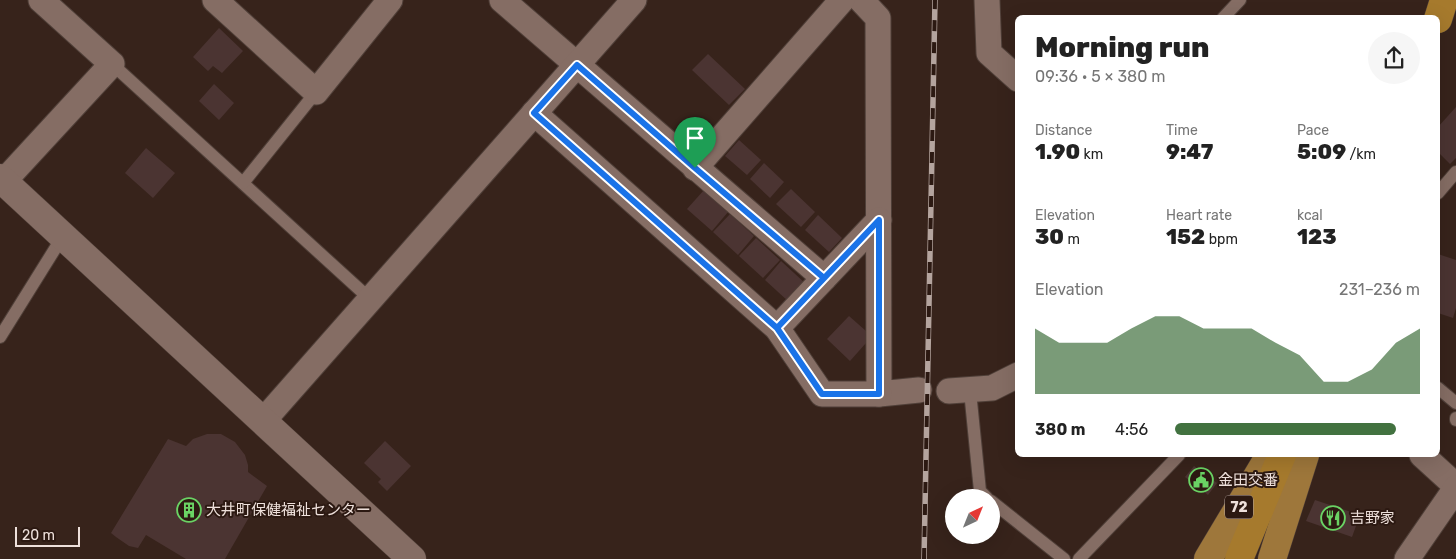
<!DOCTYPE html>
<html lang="en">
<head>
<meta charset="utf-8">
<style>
  body { margin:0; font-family:Rubik,"Noto Sans JP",sans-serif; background:#f6f6f6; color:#222; height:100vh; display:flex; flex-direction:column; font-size:19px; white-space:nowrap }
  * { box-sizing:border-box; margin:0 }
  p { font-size:16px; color:#767676 }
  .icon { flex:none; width:28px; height:28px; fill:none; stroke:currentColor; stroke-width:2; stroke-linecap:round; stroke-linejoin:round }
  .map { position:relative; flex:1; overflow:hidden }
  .details { position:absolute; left:1015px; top:15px; width:425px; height:442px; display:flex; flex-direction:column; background:#fff; border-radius:8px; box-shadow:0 5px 20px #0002 }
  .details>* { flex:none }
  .needle { width:32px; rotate:43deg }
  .fabs { position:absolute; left:945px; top:489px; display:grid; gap:10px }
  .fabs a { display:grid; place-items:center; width:55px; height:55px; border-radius:50%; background:#fff; box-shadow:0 5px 20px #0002; font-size:25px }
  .scale { position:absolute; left:15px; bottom:12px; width:65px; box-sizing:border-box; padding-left:5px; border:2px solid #eee0db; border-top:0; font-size:14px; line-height:18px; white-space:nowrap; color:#eee0db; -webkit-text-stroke:4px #2c1912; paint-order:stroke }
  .pin { position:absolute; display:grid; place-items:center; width:42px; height:42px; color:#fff; margin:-51px -21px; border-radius:50% 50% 50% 0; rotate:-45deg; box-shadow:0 0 5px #0007 }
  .pin .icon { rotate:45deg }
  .round { display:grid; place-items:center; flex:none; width:52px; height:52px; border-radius:26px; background:#f6f6f6 }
  .overview { display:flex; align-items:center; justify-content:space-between; height:85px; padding:0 20px }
  h1 { font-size:28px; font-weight:800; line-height:38px }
  .stats { display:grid; grid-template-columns:repeat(3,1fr); gap:8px; height:85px; padding:5px 20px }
  .stats div { display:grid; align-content:center }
  .stats b { font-size:21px; font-weight:800 }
  .stats small { font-size:14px; font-weight:400 }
  .stats p { font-size:14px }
  .chart { height:140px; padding:10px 20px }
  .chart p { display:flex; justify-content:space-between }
  .chart svg { width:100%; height:90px; margin-top:5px; fill:#427240; opacity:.7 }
  ul { padding:0 20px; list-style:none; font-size:16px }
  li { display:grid; grid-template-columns:80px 60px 1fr; align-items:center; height:38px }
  li i { height:12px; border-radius:6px; background:#427240 }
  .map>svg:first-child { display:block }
  .building { fill:#4b3432 }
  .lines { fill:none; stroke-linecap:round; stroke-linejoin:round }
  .service-casing { stroke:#4f3f38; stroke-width:14 }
  .minor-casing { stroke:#4f3f38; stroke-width:27 }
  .tertiary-casing { stroke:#4f3f38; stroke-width:29 }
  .primary-casing { stroke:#4f3f38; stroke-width:29 }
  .trunk-casing { stroke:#4f3f38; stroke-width:29 }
  .service { stroke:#856d64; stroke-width:12 }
  .minor { stroke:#856d64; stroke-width:25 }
  .tertiary { stroke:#856d64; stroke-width:28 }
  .primary { stroke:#9e773b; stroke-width:28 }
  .trunk { stroke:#a67a2d; stroke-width:28 }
  .rail-casing { stroke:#b4a49e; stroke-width:5.5 }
  .rail { stroke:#2c1912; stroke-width:4; stroke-dasharray:11; stroke-linecap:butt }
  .route-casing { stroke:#fff; stroke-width:10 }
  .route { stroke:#1a73e8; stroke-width:6 }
  .labels { text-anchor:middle; stroke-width:4; stroke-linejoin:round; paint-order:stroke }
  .shield { fill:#2c1912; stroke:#b4a49f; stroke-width:1 }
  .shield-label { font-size:14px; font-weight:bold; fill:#eee0db }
  .poi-label { font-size:15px; fill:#eee0db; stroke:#2c1912; text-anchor:start }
</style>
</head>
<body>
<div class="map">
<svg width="1456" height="559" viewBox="0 0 1456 559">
  <rect width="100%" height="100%" fill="#37231b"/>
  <g class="building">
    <polygon points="219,28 243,51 222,73 213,66 208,71 193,57"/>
    <polygon points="708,54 745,89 729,105 692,70"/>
    <polygon points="214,84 234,103 219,120 199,101"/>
    <polygon points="1456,107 1456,158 1450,164 1438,152 1438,127"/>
    <polygon points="739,140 761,160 747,175 725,156"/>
    <polygon points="146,148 175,173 153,198 125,173"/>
    <polygon points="764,163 784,182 770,198 750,179"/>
    <polygon points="791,189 815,212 801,227 776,204"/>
    <polygon points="704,190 728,212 712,231 687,209"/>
    <polygon points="730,214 754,236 738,255 713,232"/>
    <polygon points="818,215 842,238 829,252 805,230"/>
    <polygon points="756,238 780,260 763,278 739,256"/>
    <polygon points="1438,254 1456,260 1456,308 1453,318 1438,313"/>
    <polygon points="781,261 806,284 789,302 765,280"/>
    <polygon points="849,316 866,331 866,343 850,361 827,339"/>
    <polygon points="207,434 221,434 235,442 245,455 248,465 248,472 267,486 225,559 186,559 146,535 138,548 129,546 116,537 111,533 168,439 186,446 193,439"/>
    <polygon points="385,441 411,466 387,491 378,482 381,479 364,463"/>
    <polygon points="1194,466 1217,483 1208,495 1185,477"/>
    <polygon points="1315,500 1360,515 1352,537 1306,521"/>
  </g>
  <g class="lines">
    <g class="service-casing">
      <g id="service">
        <polyline points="1223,18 1240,0"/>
        <polyline points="112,64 370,299"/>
        <polyline points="243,183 316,92"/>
        <polyline points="1438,193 1456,172"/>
        <polyline points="0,337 63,236"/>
        <polyline points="1438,388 1456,403"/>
        <polyline points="970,391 980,491 987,498"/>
        <polyline points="1456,418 1456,420"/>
        <polyline points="991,501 1064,559"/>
        <polyline points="1079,559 1179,455"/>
      </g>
    </g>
    <g class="minor-casing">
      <g id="minor">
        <polyline points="215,0 316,92 390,0"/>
        <polyline points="502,0 824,278"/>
        <polyline points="861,0 878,18 879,394 919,390"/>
        <polyline points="987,0 989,53 1018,79"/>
        <polyline points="534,113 777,328 822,394 879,394"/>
        <polyline points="695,168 842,0"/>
        <polyline points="4,181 112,64 41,0"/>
        <polyline points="777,328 879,220"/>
        <polyline points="949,391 992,388 1018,375"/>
        <polyline points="263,421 634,0"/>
        <polyline points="1422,455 1456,486"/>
        <polyline points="1407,559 1456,488"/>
      </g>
    </g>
    <g class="tertiary-casing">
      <polyline id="tertiary" points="0,178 412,559"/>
    </g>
    <g class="primary-casing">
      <g id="primary">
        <polyline points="1208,559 1270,455"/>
        <polyline points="1272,559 1305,455"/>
      </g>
    </g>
    <g class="trunk-casing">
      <g id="trunk">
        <polyline points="1438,19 1444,0"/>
        <polyline points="1239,559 1282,455"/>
      </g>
    </g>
    <use href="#service" class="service"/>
    <use href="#minor" class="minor"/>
    <use href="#tertiary" class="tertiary"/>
    <use href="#primary" class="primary"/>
    <use href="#trunk" class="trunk"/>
    <g class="rail-casing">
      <polyline id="rail" points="924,559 935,0"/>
    </g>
    <use href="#rail" class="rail"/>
  </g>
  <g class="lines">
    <g class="route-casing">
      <polyline id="route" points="695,168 577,65 534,113 777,328 879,220 879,394 822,394 777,328 824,278 695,168"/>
    </g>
    <use href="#route" class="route"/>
  </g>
  <defs>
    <g id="civic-ring" transform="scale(1.25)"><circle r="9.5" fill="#2c1912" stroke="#6ad364" stroke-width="1.5"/><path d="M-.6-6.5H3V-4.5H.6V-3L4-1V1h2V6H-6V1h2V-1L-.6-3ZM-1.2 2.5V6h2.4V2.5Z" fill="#6ad364"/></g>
    <g id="building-ring" transform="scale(1.25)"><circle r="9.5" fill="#2c1912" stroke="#6ad364" stroke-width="1.5"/><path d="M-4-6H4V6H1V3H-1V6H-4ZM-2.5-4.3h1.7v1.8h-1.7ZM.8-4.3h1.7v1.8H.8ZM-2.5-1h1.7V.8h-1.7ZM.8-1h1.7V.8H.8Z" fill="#6ad364"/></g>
    <g id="restaurant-ring" transform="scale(1.25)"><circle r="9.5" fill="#2c1912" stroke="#6ad364" stroke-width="1.5"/><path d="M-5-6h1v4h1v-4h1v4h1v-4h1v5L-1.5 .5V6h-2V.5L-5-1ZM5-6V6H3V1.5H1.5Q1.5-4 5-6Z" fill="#6ad364"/></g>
  </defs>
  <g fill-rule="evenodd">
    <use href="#civic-ring" x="1201" y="480"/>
    <use href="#building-ring" x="189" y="510"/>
    <use href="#restaurant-ring" x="1333" y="518"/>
  </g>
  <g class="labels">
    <rect class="shield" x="1225" y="495.5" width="28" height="23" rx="4"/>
    <g class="shield-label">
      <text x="1239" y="512">72</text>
    </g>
    <g class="poi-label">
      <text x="1218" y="485">金田交番</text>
      <text x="206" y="515">大井町保健福祉センター</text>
      <text x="1350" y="523">吉野家</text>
    </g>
  </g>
</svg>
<div class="fabs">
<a><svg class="needle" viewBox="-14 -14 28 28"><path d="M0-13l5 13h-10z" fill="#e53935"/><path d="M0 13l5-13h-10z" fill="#767676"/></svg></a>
</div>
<div class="scale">20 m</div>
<div class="pin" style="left:695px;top:168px;background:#1e9e55"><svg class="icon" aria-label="arrive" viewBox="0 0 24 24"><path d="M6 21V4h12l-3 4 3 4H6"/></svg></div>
<section class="details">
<div class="overview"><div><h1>Morning run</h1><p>09:36 · 5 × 380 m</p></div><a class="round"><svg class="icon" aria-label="share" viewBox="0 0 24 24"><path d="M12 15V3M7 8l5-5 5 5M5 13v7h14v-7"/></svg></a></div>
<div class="stats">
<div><p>Distance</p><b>1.90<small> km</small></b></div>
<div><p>Time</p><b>9:47</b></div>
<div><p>Pace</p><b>5:09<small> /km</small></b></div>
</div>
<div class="stats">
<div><p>Elevation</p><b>30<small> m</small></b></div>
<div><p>Heart rate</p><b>152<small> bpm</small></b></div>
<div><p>kcal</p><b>123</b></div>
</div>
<div class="chart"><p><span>Elevation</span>231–236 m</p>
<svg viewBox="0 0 160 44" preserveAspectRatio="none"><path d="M0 44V12L10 19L20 19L30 19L40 12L50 6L60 6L70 12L80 12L90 12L100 19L110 25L120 38L130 38L140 32L150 19L160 12V44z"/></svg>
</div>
<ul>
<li><b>380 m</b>4:56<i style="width:90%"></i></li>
</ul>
</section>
</div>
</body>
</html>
